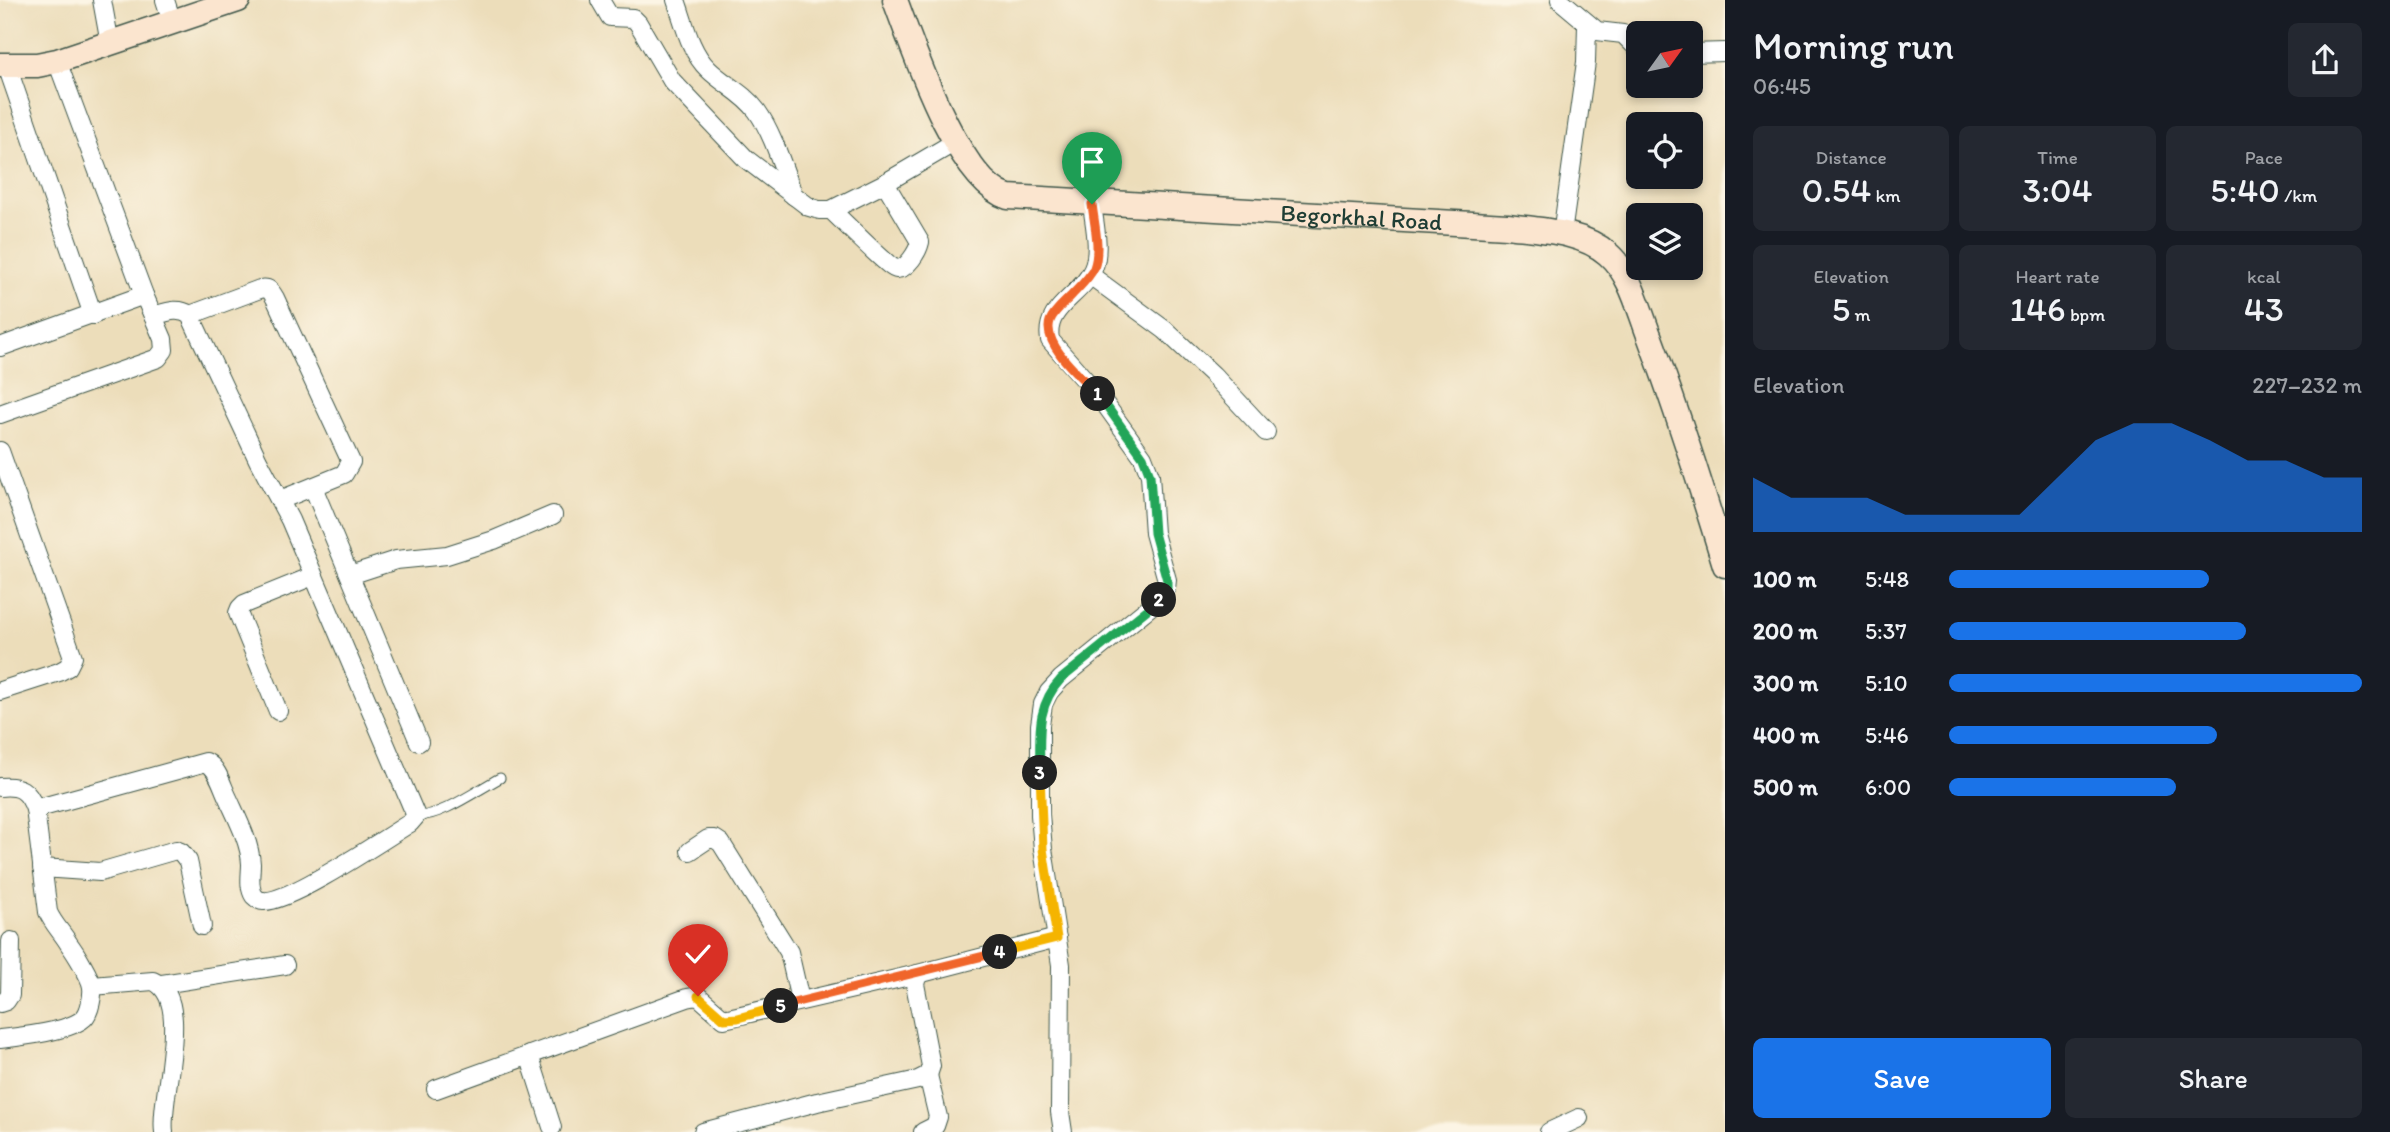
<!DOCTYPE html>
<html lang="en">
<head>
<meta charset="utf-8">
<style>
  body { margin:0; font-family:Itim,sans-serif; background:#242831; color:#f1f3f6; height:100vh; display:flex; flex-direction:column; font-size:26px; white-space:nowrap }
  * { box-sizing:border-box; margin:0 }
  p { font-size:23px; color:#9ea1a6 }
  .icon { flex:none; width:38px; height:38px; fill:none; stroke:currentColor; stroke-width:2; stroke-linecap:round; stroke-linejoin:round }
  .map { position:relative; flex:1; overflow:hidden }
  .drawer { display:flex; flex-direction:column; background:#171b24; width:665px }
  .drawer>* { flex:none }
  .needle { width:46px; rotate:57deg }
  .controls { position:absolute; left:1626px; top:21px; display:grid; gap:14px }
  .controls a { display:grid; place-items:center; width:77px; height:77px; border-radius:10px; background:#171b24; box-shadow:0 4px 10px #0003; font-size:35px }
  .pin { position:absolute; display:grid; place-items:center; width:60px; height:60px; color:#fff; margin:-72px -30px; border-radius:50% 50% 50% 0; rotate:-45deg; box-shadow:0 0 7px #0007 }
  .pin .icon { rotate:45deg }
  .km { position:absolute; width:35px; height:35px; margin:-18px; border-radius:50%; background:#222; color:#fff; font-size:19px; line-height:35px; text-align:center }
  .round { display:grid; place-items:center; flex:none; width:74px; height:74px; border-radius:10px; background:#242831 }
  .head { display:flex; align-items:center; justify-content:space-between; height:119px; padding:0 28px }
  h1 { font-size:38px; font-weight:600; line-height:52px }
  .figures { display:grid; grid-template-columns:repeat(3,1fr); gap:10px; height:119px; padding:7px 28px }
  .figures div { display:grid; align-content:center; border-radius:10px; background:#242831; text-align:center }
  .figures b { font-size:35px; font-weight:600 }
  .figures small { font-size:19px; font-weight:400 }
  .figures p { font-size:19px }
  .chart { height:196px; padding:14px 28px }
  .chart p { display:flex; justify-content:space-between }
  .chart svg { width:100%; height:126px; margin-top:7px; fill:#1a73e8; opacity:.7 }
  .primary-button { display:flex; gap:14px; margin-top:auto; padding:14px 28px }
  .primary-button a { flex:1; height:80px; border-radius:10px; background:#1a73e8; color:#fff; font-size:28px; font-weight:600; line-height:80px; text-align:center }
  .primary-button a+a { background:#242831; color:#f1f3f6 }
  ul { padding:0 28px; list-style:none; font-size:23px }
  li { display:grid; grid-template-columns:112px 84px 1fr; align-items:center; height:52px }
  li i { height:18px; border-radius:9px; background:#1a73e8 }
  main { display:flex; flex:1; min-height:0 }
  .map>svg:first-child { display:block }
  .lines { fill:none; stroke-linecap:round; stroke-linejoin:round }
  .lane-casing { stroke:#3e5548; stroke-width:11 }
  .street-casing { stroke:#3e5548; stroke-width:20 }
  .secondary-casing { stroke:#3e5548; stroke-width:27 }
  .lane { stroke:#fff; stroke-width:9 }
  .street { stroke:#fff; stroke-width:18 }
  .secondary { stroke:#fbe5cf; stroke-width:24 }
  .split-1-casing { stroke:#fff; stroke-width:14 }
  .split-2-casing { stroke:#fff; stroke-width:14 }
  .split-3-casing { stroke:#fff; stroke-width:14 }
  .split-4-casing { stroke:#fff; stroke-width:14 }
  .split-5-casing { stroke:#fff; stroke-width:14 }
  .split-6-casing { stroke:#fff; stroke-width:14 }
  .split-1 { stroke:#f0652b; stroke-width:9 }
  .split-2 { stroke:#22a559; stroke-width:9 }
  .split-3 { stroke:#22a559; stroke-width:9 }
  .split-4 { stroke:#f5b400; stroke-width:9 }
  .split-5 { stroke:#f0652b; stroke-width:9 }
  .split-6 { stroke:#f5b400; stroke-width:9 }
  .labels { text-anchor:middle; stroke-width:7; stroke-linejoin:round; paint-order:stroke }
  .street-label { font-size:24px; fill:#1f3d34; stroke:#fcf5e5 }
</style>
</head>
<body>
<main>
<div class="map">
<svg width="1725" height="1132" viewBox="0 0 1725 1132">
  <rect width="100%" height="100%" fill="#fcf5e5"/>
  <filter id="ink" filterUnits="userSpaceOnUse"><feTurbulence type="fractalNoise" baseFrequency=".0143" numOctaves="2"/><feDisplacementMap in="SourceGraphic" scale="14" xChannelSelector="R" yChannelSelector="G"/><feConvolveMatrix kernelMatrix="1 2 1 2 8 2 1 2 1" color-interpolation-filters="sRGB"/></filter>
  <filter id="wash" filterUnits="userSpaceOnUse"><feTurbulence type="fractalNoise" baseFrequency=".00686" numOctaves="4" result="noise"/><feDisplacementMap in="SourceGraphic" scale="28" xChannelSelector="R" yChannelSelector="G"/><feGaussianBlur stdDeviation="1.57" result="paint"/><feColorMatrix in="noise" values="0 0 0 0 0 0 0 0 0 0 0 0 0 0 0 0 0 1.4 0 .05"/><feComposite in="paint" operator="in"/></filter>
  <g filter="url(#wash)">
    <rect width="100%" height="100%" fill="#ecddba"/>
  </g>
  <g filter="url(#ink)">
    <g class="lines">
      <g class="lane-casing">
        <path id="lane" d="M 416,816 C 441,817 477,790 500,778"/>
      </g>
      <g class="street-casing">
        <g id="street">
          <polyline points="102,0 110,44"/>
          <polyline points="165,0 172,22"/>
          <polyline points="600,0 610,17 633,18 638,23 672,81 746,159 809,207 819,210 831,210 885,183 955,142"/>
          <path d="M 676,0 C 684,22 690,52 708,69 C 723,84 744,93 757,111 C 774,135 783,169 794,196"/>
          <polyline points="1560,0 1597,31 1623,34 1638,49"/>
          <polyline points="1690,53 1725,52"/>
          <polyline points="7,66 93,315"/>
          <path d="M 831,210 C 840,218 890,269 896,269 C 907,270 918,251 920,242 L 885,183"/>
          <polyline points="1562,234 1586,62 1587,25"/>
          <polyline points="1090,275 1165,330 1213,375 1266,432"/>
          <path d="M 190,315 L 260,289 C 269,287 271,291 275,298 L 351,462 L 344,474 L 280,500"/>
          <polyline points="0,347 144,295"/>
          <polyline points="0,414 158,358 164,350 163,339 144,295 57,61"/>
          <polyline points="0,451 73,657 68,667 59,672 0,691"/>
          <polyline points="313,487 419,742"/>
          <polyline points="350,575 396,560 447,555 494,540 553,515"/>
          <polyline points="278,711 238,613 240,608 244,604 313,576"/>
          <path d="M 0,787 C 20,785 28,790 35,809 L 48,912 C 53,924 62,932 69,944 C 75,952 91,978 92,987 C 93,995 90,1012 84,1018 C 71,1031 19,1037 0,1039"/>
          <path d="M 35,809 L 206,762 C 218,768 222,786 228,798 C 237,818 250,842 251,864 C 251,874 248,887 254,896 C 256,898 259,901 263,901 C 288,904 384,839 410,823 L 416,816 L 290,520 L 258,460 L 190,315 C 178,307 167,312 153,316"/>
          <polyline points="690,851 708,839 715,839 721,843 789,952 800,1000"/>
          <polyline points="42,868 100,872 176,850 181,852 188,861 202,926"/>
          <polyline points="162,984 285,965"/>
          <path d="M 92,986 L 153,981 C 194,998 159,1097 164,1132"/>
          <polyline points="0,1003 6,1001 10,995 11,941"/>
          <polyline points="529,1055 552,1127"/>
          <polyline points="436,1089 687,998 698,996 724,1019 918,974"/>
          <polyline points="703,1132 817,1102 918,1080 928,1075 931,1066 915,984 918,974 1057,938"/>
          <polyline points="923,1132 935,1126 938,1117 928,1075"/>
          <path d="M 1063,1132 L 1060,1112 L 1061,965 L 1043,849 L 1040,815 L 1040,725 L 1043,704 L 1049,692 L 1061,679 L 1162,597 L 1166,589 L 1167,580 L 1154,533 L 1150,475 L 1143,457 L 1100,397 L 1050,340 C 1044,306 1082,296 1093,269 C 1101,250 1094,223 1092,204"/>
          <polyline points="1549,1132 1579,1118"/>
        </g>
      </g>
      <g class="secondary-casing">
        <g id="secondary">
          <path id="s1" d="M 895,0 C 913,48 958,182 1008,197 L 1507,226 C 1539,230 1582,231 1608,254 C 1631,274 1639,310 1650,338 C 1678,413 1702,489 1725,565"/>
          <polyline points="0,65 37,65 57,61 238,0"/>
        </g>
      </g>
      <use href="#lane" class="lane"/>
      <use href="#street" class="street"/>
      <use href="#secondary" class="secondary"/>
    </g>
  </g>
  <g class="lines" filter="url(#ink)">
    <g class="split-1-casing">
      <path id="split-1" d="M 1092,204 C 1094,223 1101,249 1094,268 C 1089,279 1078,288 1070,297 C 1063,304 1053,312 1050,321 C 1042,345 1082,378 1098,394"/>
    </g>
    <g class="split-2-casing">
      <polyline id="split-2" points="1098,394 1143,457 1150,475 1154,533 1167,580 1167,589 1159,600"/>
    </g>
    <g class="split-3-casing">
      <path id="split-3" d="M 1040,773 C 1040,736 1035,707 1061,679 L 1159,600"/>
    </g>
    <g class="split-4-casing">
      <polyline id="split-4" points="1000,952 1057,938 1043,849 1040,773"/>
    </g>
    <g class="split-5-casing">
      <polyline id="split-5" points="781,1006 1000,952"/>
    </g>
    <g class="split-6-casing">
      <polyline id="split-6" points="698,996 724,1019 738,1018 781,1006"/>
    </g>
    <use href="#split-1" class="split-1"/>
    <use href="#split-2" class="split-2"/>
    <use href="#split-3" class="split-3"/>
    <use href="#split-4" class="split-4"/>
    <use href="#split-5" class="split-5"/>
    <use href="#split-6" class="split-6"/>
  </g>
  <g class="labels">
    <g class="street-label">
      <text dy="8" stroke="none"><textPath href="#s1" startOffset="586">Begorkhal Road</textPath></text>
    </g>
  </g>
</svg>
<div class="controls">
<a><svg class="needle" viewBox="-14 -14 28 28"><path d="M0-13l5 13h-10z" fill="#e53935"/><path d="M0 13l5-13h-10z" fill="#9ea1a6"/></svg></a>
<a><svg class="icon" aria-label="locate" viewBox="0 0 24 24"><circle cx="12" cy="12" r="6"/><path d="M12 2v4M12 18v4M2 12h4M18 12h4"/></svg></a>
<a><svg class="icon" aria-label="layers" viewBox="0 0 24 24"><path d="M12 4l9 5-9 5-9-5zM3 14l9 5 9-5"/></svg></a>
</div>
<div class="pin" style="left:1092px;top:204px;background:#1e9e55"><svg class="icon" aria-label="arrive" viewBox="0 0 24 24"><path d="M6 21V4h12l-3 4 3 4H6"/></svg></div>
<div class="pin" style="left:698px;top:996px;background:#d93025"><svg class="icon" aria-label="check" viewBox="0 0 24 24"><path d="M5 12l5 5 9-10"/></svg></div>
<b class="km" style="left:1098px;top:394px">1</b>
<b class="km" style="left:1159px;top:600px">2</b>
<b class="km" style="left:1040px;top:773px">3</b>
<b class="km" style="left:1000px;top:952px">4</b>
<b class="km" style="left:781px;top:1006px">5</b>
</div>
<section class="drawer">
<div class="head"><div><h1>Morning run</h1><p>06:45</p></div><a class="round"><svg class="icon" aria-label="share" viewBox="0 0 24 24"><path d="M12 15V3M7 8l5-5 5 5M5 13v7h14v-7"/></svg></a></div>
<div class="figures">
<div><p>Distance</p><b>0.54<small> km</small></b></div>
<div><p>Time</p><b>3:04</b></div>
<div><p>Pace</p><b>5:40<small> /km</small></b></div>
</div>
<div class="figures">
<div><p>Elevation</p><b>5<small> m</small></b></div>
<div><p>Heart rate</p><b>146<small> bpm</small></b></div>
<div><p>kcal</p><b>43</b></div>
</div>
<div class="chart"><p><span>Elevation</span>227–232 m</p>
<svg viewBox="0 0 160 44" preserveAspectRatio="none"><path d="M0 44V25L10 32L20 32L30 32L40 38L50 38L60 38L70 38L80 25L90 12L100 6L110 6L120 12L130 19L140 19L150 25L160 25V44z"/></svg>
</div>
<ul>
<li><b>100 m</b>5:48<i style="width:63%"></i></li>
<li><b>200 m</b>5:37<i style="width:72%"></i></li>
<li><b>300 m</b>5:10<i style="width:100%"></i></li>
<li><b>400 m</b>5:46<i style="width:65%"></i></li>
<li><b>500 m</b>6:00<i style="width:55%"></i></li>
</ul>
<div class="primary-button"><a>Save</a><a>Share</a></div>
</section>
</main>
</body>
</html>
